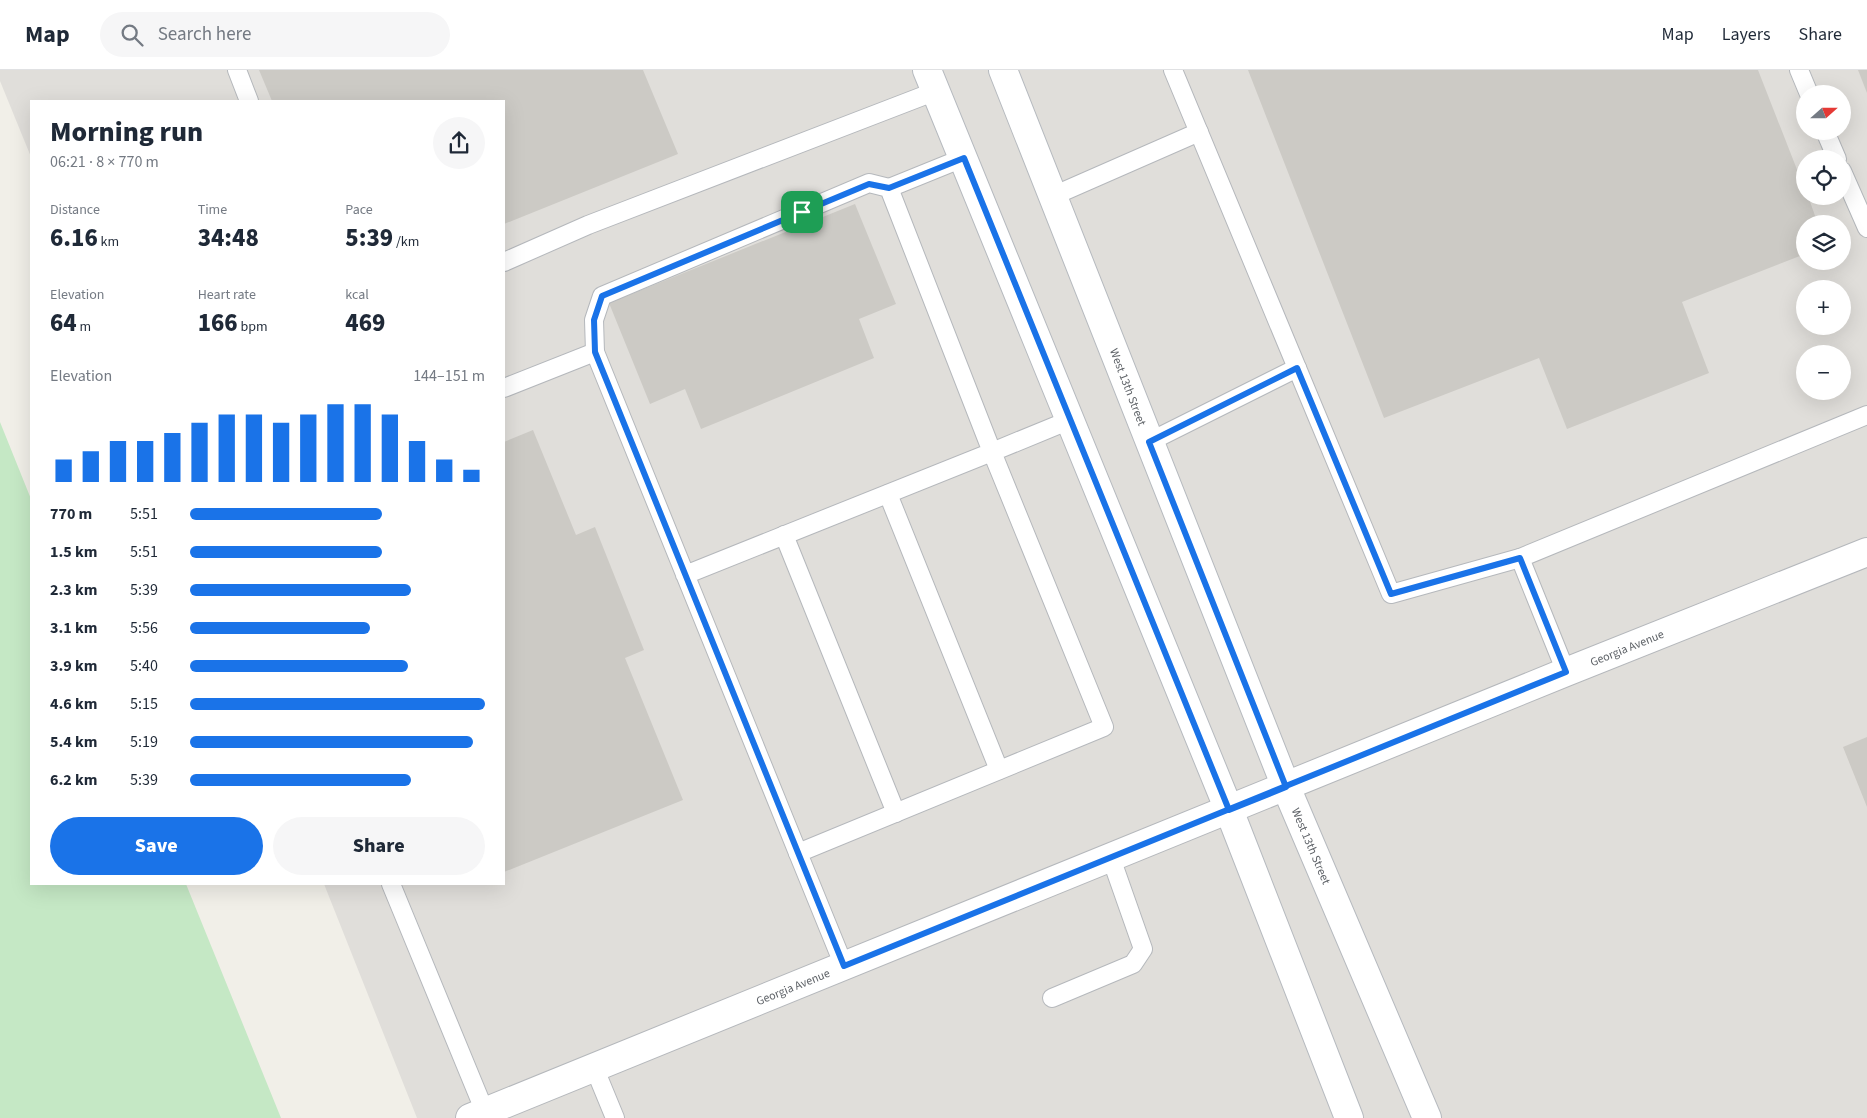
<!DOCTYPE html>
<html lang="en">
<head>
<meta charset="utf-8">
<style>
  body { margin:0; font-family:"Source Sans 3",sans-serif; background:#f6f6f7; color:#1f2937; height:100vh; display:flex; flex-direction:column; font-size:19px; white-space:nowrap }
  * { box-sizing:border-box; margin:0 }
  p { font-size:16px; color:#747a83 }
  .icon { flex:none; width:28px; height:28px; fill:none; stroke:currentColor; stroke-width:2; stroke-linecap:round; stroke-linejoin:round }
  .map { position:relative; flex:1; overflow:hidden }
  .panel { position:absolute; left:30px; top:30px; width:475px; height:785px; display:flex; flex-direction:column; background:#fff; border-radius:0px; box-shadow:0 5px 20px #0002 }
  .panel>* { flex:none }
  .needle { width:32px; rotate:69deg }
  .fabs { position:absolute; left:1796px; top:15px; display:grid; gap:10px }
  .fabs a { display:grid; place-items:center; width:55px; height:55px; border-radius:50%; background:#fff; box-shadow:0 5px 20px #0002; font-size:25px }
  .pin { position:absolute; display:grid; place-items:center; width:42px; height:42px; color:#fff; margin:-21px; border-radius:10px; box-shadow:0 2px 8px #0006 }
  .round { display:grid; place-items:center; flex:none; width:52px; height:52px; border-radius:26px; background:#f6f6f7 }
  .summary { display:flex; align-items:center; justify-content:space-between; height:85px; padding:0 20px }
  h1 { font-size:28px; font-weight:800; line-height:38px }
  .metrics { display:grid; grid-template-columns:repeat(3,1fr); gap:8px; height:85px; padding:5px 20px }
  .metrics div { display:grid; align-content:center }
  .metrics b { font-size:25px; font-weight:800 }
  .metrics small { font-size:14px; font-weight:400 }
  .metrics p { font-size:14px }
  .chart { height:140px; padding:10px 20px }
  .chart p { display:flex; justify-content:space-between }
  .chart svg { width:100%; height:90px; margin-top:5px; stroke:#1a73e8; stroke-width:6 }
  .primary-button { display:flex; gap:10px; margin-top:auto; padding:10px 20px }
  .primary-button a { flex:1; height:58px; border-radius:30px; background:#1a73e8; color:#fff; font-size:20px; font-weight:800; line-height:58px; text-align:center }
  .primary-button a+a { background:#f6f6f7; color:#1f2937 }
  ul { padding:0 20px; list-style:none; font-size:16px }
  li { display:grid; grid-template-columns:80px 60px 1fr; align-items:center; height:38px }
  li i { height:12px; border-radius:6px; background:#1a73e8 }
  header { display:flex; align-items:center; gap:30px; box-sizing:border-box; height:70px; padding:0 25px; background:#fff; border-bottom:1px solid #e0e1e3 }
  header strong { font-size:24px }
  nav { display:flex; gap:28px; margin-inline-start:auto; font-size:18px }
  .search { width:350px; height:45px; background:#f6f6f7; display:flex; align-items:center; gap:12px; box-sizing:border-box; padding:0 18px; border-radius:28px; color:#747a83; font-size:19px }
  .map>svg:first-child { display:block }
  .industrial { fill:#e0deda; fill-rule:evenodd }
  .green { fill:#c5e8c5 }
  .building { fill:#cccac5 }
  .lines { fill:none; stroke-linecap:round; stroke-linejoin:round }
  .service-casing { stroke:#b5b8bc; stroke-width:20 }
  .tertiary-casing { stroke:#b5b8bc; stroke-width:30 }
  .secondary-casing { stroke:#b6babf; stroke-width:30 }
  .service { stroke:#fff; stroke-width:18 }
  .tertiary { stroke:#fff; stroke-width:28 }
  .secondary { stroke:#fff; stroke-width:28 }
  .route-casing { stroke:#fff; stroke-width:10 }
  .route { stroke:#1a73e8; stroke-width:6 }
  .labels { text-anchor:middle; stroke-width:4.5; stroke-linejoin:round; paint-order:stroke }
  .street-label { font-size:12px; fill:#5f6368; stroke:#fff }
</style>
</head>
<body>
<header>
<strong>Map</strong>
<div class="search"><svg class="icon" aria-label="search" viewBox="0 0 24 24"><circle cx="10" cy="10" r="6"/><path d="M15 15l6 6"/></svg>Search here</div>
<nav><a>Map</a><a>Layers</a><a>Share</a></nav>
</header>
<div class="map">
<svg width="1867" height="1048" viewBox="0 0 1867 1048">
  <rect width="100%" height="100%" fill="#f1efe8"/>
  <path class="industrial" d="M 0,0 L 1867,0 L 1867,1048 L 417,1048 L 324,814 L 504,814 L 504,31 L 31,31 L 31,87 L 0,11 ZM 1805,24 L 1842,24 L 1842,61 L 1805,61 ZM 1805,89 L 1842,89 L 1842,126 L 1805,126 ZM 1805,154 L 1842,154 L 1842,191 L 1805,191 ZM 1805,219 L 1842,219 L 1842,256 L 1805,256 ZM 1805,284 L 1842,284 L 1842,321 L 1805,321 Z"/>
  <polygon class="green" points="0,352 31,429 31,814 186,814 281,1048 0,1048"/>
  <g class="building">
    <polygon points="259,0 643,0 678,84 504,154 504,31 272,31"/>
    <polygon points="1248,0 1758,0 1805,120 1805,126 1808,126 1818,154 1805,154 1805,184 1682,232 1709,303 1567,359 1539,288 1384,348"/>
    <polygon points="1858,0 1867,0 1867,23"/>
    <polygon points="855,134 896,234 859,249 874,288 701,359 685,319 650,334 609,233"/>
    <polygon points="533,360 576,465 595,457 644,580 625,588 683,730 504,802 504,372"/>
    <polygon points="1867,667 1867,737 1843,677"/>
  </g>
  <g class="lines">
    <g class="service-casing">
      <g id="service">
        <polyline points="237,0 249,31"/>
        <polyline points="1173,0 1391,524 1520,488"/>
        <polyline points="1799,0 1809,24"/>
        <polyline points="1825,61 1837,89"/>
        <polyline points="1842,101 1867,158"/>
        <polyline points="889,118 963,88"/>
        <polyline points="1053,126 1199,62"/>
        <polyline points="504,192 588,155 936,21"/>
        <polyline points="504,318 595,282"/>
        <polyline points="1149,372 1297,298"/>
        <polyline points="888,424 999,700"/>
        <polyline points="784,465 896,743"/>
        <polyline points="685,505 992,382 889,118 869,113 602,226 594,250 595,282 798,783"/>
        <polyline points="1566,602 1520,488 1867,345"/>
        <polyline points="391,814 485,1042"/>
        <polyline points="844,896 798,783 1104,657 992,382 1070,350"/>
        <polyline points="1052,928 1133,894 1143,879 1111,788"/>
        <polyline points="594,997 615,1048"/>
      </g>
    </g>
    <g class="tertiary-casing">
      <polyline id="tertiary" points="470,1048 1566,602 1867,482"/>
    </g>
    <g class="secondary-casing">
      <g id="secondary">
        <polyline points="927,0 1229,740 1349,1048"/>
        <polyline points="1003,0 1286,717 1427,1048"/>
      </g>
    </g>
    <use href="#service" class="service"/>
    <use href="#tertiary" class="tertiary"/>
    <use href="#secondary" class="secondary"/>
  </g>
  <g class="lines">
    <g class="route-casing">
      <polyline id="route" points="802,142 602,226 594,250 595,282 844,896 1566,602 1520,488 1391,524 1297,298 1149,372 1286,717 1229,740 964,88 889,118 869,114 802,142"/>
    </g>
    <use href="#route" class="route"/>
  </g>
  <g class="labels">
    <g class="street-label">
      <text transform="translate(1128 317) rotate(69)" y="4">West 13th Street</text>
      <text transform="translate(1627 578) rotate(-22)" y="4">Georgia Avenue</text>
      <text transform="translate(1311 776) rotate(67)" y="4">West 13th Street</text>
      <text transform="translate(793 917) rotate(-22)" y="4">Georgia Avenue</text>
    </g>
  </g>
</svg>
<div class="fabs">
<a><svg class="needle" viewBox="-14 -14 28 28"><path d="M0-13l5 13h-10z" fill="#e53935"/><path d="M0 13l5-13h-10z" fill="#747a83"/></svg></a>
<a><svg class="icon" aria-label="locate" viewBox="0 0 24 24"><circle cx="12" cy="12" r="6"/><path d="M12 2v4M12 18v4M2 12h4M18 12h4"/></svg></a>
<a><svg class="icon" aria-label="layers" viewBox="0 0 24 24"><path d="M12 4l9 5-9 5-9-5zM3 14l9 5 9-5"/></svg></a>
<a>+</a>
<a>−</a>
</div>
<div class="pin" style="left:802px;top:142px;background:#1e9e55"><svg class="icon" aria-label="arrive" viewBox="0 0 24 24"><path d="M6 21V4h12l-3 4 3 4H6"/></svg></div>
<section class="panel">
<div class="summary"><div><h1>Morning run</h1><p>06:21 · 8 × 770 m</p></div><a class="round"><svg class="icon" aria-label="share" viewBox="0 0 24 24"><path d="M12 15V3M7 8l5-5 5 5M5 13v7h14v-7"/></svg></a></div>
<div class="metrics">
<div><p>Distance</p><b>6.16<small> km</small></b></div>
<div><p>Time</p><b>34:48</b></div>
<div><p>Pace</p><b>5:39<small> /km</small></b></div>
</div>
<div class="metrics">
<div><p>Elevation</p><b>64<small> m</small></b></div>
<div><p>Heart rate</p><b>166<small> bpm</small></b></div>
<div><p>kcal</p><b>469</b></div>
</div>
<div class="chart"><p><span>Elevation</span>144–151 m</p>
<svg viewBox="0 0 160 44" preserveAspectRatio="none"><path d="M5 44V33M15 44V29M25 44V24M35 44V24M45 44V20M55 44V15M65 44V11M75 44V11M85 44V15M95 44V11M105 44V6M115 44V6M125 44V11M135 44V24M145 44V33M155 44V38"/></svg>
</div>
<ul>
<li><b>770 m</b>5:51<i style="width:65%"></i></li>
<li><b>1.5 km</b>5:51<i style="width:65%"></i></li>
<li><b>2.3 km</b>5:39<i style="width:75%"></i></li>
<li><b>3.1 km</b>5:56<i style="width:61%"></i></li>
<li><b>3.9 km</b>5:40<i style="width:74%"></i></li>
<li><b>4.6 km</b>5:15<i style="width:100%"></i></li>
<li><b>5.4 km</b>5:19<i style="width:96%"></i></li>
<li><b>6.2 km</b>5:39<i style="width:75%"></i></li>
</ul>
<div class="primary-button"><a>Save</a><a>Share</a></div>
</section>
</div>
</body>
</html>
